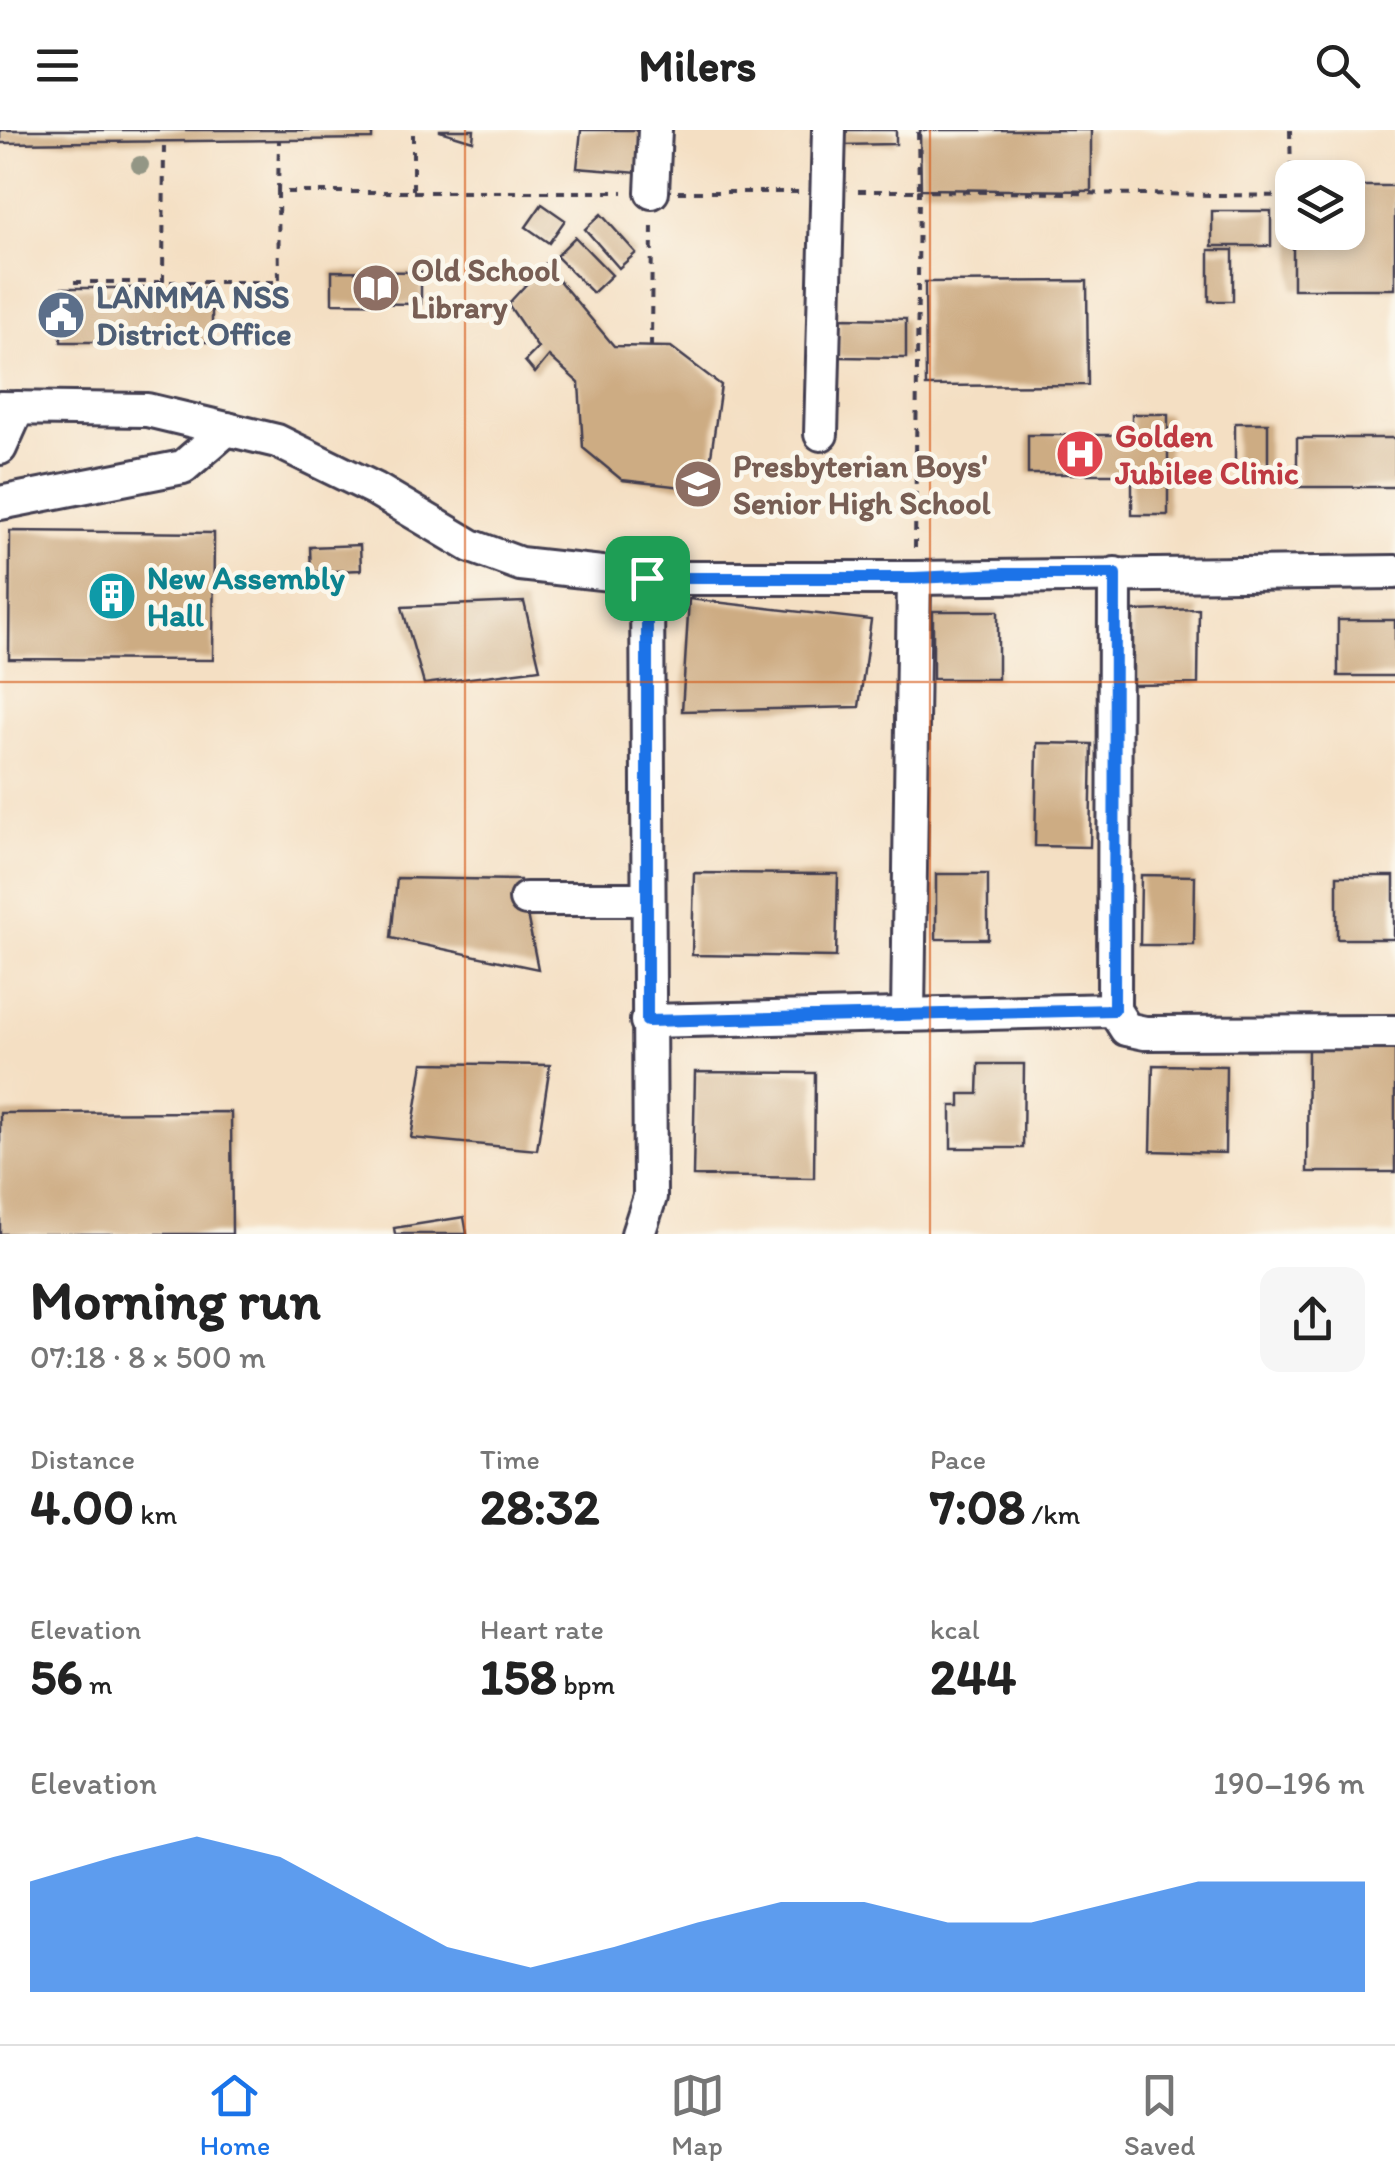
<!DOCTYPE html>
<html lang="en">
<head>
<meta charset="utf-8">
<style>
  body { margin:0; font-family:Itim,sans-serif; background:#f6f6f6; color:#222; height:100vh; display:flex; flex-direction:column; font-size:38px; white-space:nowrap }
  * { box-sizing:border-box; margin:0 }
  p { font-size:32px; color:#767676 }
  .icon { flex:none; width:55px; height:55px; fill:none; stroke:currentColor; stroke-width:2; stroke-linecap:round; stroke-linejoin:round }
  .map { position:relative; height:1104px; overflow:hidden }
  .sheet { display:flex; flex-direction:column; background:#fff; flex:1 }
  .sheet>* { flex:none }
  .buttons { position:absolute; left:1275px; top:30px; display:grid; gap:20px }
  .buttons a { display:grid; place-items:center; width:90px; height:90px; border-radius:20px; background:#fff; box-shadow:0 5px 15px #0003; font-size:50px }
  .pin { position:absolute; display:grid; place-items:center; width:85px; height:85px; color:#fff; margin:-42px; border-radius:20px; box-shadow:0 5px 15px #0006 }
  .round { display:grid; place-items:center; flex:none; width:105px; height:105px; border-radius:20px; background:#f6f6f6 }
  .headline { display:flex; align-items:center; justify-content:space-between; height:170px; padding:0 30px }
  h1 { font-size:55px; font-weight:800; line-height:75px }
  .stats { display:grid; grid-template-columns:repeat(3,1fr); gap:15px; height:170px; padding:10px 30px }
  .stats div { display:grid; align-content:center }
  .stats b { font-size:50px; font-weight:800 }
  .stats small { font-size:28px; font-weight:400 }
  .stats p { font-size:28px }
  .chart { height:280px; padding:20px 30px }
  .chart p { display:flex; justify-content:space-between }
  .chart svg { width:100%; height:180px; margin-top:10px; fill:#1a73e8; opacity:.7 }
  header { display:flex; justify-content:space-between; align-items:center; height:130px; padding:0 30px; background:#fff; font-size:45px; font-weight:800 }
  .tabs { display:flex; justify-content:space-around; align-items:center; height:140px; border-top:2px solid #e0e0e0; background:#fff; font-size:28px; color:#767676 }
  .tabs a { display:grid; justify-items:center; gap:5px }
  .tabs .active { color:#1a73e8 }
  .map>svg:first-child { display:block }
  .building { fill:#cdac83 }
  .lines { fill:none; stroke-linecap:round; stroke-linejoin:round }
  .minor-casing { stroke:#423e4f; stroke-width:38 }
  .path { stroke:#423e4f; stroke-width:4; stroke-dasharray:8 8; stroke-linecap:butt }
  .minor { stroke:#fff; stroke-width:32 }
  .tree { fill:#939685 }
  .route-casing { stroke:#fff; stroke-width:20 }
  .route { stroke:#1a73e8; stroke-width:12 }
  .grid { fill:none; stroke:#d45411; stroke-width:2.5; stroke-opacity:0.55 }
  .labels { text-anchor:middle; stroke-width:9; stroke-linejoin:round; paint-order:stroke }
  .education-label { font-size:32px; font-weight:bold; fill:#785e54; stroke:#fbf7ec; text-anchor:start }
  .service-label { font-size:32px; font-weight:bold; fill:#4e5e75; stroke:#fbf7ec; text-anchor:start }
  .health-label { font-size:32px; font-weight:bold; fill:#be3a42; stroke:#fbf7ec; text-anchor:start }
  .culture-label { font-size:32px; font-weight:bold; fill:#0d838f; stroke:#fbf7ec; text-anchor:start }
</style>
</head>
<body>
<header><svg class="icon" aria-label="menu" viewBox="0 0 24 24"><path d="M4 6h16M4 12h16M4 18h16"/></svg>Milers<svg class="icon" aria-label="search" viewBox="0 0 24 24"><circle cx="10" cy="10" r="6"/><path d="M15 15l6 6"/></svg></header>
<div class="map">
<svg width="1395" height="1104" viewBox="0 0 1395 1104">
  <rect width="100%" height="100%" fill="#fbf7ec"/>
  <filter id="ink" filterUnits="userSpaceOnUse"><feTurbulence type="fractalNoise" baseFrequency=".01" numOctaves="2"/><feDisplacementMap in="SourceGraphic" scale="20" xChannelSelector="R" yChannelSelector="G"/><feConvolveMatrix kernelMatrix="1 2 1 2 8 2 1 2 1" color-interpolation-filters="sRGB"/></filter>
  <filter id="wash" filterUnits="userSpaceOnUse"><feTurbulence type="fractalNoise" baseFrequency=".0048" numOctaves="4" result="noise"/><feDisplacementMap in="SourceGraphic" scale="40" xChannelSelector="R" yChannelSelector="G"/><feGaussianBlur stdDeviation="2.25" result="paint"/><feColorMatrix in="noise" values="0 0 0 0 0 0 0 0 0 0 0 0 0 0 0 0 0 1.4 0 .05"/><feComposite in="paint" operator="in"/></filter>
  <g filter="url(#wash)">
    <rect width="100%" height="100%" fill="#f4dfc3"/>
    <g id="blocks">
      <g class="building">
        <polygon points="0,0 372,0 372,9 0,13"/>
        <polygon points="474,0 473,11 440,1 440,0"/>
        <polygon points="581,0 642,0 638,43 577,38"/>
        <polygon points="839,0 896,0 896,14 839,15"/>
        <polygon points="920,0 1091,0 1091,61 921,59"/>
        <polygon points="1348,56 1395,56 1395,159 1293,159 1293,102 1348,102"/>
        <polygon points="542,74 565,90 549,113 526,97"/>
        <rect x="1212" y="81" width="59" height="35"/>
        <polygon points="601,84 636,123 619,138 585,99"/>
        <polygon points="575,107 612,145 593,163 556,126"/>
        <rect x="1209" y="120" width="24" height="51"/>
        <polygon points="545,134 614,216 671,217 721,255 711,326 682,357 622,350 583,318 579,253 549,226 535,243 525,231 538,218 508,174"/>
        <polygon points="332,141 421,142 421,174 332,173"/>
        <polygon points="1087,151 1088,255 926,256 925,152"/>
        <rect x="61" y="158" width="151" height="54"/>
        <polygon points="839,188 906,189 906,228 838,227"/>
        <polygon points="1132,284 1168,284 1168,385 1132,385 1132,344 1028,344 1028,305 1132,305"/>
        <rect x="1235" y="293" width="33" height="43"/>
        <rect x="1297" y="308" width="98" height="49"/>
        <polygon points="10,401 214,403 213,530 9,529"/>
        <polygon points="360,415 361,440 311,442 310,417"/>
        <polygon points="689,469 871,490 859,577 682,581"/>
        <polygon points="524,472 540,539 424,554 402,477"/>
        <polygon points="1199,479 1198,554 1133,555 1133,481"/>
        <rect x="933" y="481" width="65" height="68"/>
        <rect x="1338" y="490" width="57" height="56"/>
        <polygon points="1037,613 1092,614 1090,717 1035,716"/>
        <polygon points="694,743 838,744 836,827 692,825"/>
        <rect x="936" y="744" width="52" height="65"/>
        <polygon points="1141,745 1195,746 1194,815 1140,815"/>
        <rect x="1337" y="746" width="57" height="63"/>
        <polygon points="397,748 520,750 538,839 391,808"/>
        <polygon points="1308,913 1395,913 1395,1042 1307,1042"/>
        <polygon points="423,933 550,935 537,1020 411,1008"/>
        <polygon points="979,934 1024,934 1023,1018 951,1018 951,976 960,976 960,964 978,964"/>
        <polygon points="1153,935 1226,936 1225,1023 1151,1021"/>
        <polygon points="695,942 815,943 814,1048 693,1046"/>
        <polygon points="231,982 232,1104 0,1104 0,983"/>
        <polygon points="464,1087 467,1104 395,1104 394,1098"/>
      </g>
    </g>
  </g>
  <g filter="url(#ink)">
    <use href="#blocks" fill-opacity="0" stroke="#423e4f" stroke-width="2.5"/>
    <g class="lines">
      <g class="minor-casing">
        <g id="minor">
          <polyline points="652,62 655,0"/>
          <polyline points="0,278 147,280 277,311 375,359 471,416 520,434 647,448 914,448 1395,442"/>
          <polyline points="821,304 829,0"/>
          <polyline points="0,318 18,278"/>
          <polyline points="0,373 183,337 227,299"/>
          <polyline points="1115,444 1114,880 1126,899 1145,903 1395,902"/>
          <polyline points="526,769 647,769"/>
          <polyline points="908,885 914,448"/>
          <polyline points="647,891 1114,880"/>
          <polyline points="638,1104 650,1067 647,448"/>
        </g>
      </g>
      <g class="path">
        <polyline points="1290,0 1292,91"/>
        <polyline points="858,61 919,61 918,0"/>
        <polyline points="278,62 279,10"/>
        <polyline points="413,62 623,62"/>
        <polyline points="678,62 798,62"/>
        <polyline points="1293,102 1293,107"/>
        <polyline points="74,152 279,152 278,62 413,62 413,0"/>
        <polyline points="163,152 164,11"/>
        <polyline points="651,217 652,92"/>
        <polyline points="915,418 919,61 1292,66"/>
      </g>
      <use href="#minor" class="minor"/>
    </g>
    <circle class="tree" cx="140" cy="35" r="9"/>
  </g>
  <g class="lines" filter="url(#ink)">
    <g class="route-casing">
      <polygon id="route" points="1004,444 1115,444 1114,880 647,891 647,448 914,448"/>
    </g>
    <use href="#route" class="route"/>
  </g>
  <path class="grid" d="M 465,0 L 465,1104M 930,0 L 930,1104M 0,552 L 1395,552"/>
  <defs>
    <g id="library-disc" transform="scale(2.5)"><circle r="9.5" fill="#8d6e63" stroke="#fbf7ec"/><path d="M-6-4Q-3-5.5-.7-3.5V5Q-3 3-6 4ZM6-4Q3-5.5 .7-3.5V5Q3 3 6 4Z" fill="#fff"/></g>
    <g id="civic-disc" transform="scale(2.5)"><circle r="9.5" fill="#5c6f8a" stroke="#fbf7ec"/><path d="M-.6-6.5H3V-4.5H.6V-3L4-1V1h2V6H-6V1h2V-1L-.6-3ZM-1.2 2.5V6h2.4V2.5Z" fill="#fff"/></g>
    <g id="hospital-disc" transform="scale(2.5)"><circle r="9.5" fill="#e0444e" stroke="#fbf7ec"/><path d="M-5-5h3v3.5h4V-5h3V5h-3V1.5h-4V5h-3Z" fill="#fff"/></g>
    <g id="school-disc" transform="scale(2.5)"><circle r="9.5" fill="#8d6e63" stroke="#fbf7ec"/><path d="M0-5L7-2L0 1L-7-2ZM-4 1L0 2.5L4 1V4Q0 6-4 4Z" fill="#fff"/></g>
    <g id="building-disc" transform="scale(2.5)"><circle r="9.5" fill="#0f9aa8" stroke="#fbf7ec"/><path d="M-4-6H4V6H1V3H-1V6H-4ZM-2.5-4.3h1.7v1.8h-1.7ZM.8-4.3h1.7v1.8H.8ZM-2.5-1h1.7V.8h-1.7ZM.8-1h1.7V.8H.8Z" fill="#fff"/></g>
  </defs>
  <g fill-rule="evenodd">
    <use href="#library-disc" x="376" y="158"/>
    <use href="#civic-disc" x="61" y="185"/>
    <use href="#hospital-disc" x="1080" y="324"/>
    <use href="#school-disc" x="698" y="354"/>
    <use href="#building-disc" x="112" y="466"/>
  </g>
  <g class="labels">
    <g class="education-label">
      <text x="411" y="151">Old School<tspan x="411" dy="37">Library</tspan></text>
      <text x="733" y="347">Presbyterian Boys'<tspan x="733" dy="37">Senior High School</tspan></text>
    </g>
    <g class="service-label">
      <text x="96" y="178">LANMMA NSS<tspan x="96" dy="37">District Office</tspan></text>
    </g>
    <g class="health-label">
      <text x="1115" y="317">Golden<tspan x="1115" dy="37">Jubilee Clinic</tspan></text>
    </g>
    <g class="culture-label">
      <text x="147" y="459">New Assembly<tspan x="147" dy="37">Hall</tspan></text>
    </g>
  </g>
</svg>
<div class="buttons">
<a><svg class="icon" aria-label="layers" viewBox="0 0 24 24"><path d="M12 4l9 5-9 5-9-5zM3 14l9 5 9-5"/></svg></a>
</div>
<div class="pin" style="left:647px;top:448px;background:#1e9e55"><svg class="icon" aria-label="arrive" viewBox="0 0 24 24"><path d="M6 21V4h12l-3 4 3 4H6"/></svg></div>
</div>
<section class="sheet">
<div class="headline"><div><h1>Morning run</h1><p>07:18 · 8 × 500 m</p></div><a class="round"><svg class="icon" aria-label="share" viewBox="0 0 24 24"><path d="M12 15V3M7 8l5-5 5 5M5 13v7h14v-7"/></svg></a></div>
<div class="stats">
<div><p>Distance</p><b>4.00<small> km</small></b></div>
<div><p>Time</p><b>28:32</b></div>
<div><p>Pace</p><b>7:08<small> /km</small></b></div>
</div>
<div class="stats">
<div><p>Elevation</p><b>56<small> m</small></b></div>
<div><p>Heart rate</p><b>158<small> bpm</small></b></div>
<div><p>kcal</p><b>244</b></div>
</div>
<div class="chart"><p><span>Elevation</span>190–196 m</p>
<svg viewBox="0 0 160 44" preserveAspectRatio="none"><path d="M0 44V17L10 11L20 6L30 11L40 22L50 33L60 38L70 33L80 27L90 22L100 22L110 27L120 27L130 22L140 17L150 17L160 17V44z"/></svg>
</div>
</section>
<nav class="tabs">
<a class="active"><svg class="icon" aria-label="home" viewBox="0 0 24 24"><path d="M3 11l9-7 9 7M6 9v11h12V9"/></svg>Home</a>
<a><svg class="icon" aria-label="map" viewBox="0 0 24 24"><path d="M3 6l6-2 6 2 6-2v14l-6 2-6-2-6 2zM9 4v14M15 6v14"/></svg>Map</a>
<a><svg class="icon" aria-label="saved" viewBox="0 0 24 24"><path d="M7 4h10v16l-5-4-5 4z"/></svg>Saved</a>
</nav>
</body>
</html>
